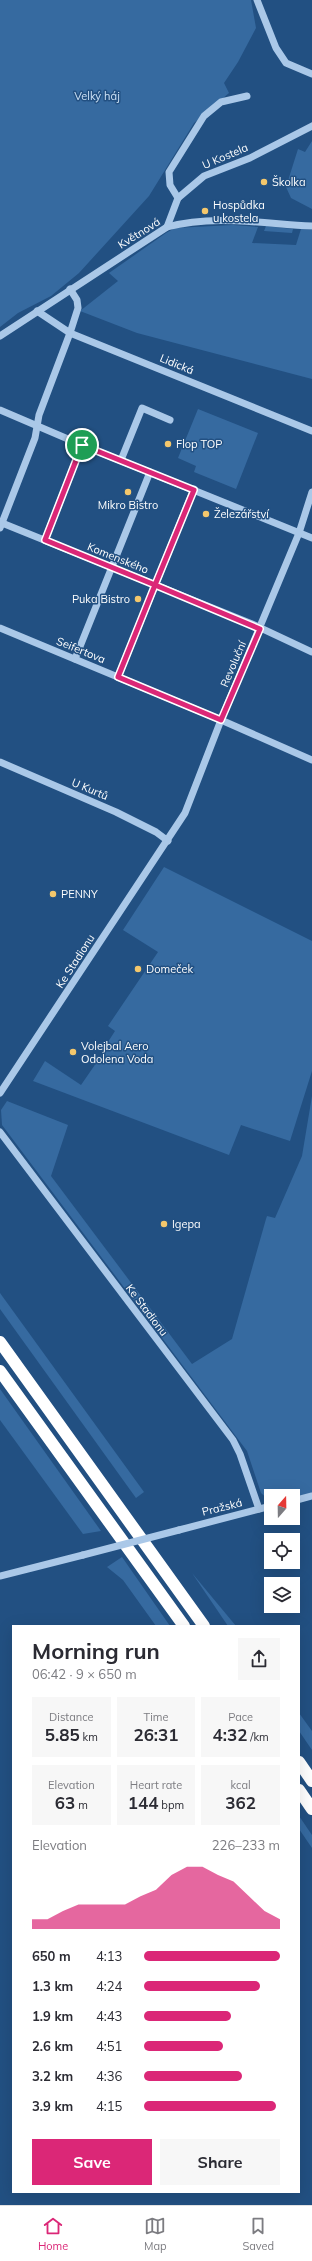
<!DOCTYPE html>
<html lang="en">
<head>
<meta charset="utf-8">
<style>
  body { margin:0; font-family:Mulish,sans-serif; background:#f7f7f7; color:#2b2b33; height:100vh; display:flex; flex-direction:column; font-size:15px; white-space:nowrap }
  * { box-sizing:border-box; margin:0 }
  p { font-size:13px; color:#7c7c81 }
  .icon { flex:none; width:22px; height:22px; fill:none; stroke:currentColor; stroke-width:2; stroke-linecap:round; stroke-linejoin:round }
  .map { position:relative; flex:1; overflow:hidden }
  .drawer { position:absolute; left:12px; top:1625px; width:288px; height:568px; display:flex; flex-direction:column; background:#fff; border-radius:0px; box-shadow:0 4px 16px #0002 }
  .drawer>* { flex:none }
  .needle { width:26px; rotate:20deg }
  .fabs { position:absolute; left:264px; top:1489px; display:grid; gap:8px }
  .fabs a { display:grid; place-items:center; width:36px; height:36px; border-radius:0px; background:#fff; box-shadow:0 4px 16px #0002; font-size:20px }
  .pin { position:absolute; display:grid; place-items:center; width:34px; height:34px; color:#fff; margin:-17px; border:2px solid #fff; border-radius:50%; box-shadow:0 1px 4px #0007 }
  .round { display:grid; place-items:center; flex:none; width:42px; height:42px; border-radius:0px; background:#f7f7f7 }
  .head { display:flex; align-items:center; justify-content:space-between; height:68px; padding:0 20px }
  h1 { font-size:22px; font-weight:700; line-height:30px }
  .figures { display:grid; grid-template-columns:repeat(3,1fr); gap:6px; height:68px; padding:4px 20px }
  .figures div { display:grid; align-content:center; border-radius:0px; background:#f7f7f7; text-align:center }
  .figures b { font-size:17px; font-weight:700 }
  .figures small { font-size:11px; font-weight:400 }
  .figures p { font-size:11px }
  .chart { height:112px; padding:8px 20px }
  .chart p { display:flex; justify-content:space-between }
  .chart svg { width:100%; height:72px; margin-top:4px; fill:#db2777; opacity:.7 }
  .primary-button { display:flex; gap:8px; margin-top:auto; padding:8px 20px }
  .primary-button a { flex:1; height:46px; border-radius:0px; background:#db2777; color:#fff; font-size:16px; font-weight:700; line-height:46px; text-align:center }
  .primary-button a+a { background:#f7f7f7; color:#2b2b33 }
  ul { padding:0 20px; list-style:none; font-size:13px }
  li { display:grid; grid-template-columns:64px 48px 1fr; align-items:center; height:30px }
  li i { height:10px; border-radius:5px; background:#db2777 }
  .dock { display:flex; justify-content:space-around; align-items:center; height:56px; border-top:1px solid #e1e1e2; background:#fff; font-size:11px; color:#7c7c81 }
  .dock a { display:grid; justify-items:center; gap:2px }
  .dock .current { color:#db2777 }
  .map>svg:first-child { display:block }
  .green { fill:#366aa0 }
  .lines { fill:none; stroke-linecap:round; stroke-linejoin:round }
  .minor { stroke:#aac8e8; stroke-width:7 }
  .highway { stroke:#fff; stroke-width:12 }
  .minor-bridge { stroke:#aac8e8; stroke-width:7 }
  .route-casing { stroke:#fff; stroke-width:8 }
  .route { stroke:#db2777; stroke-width:5 }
  .poi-dot { fill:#f4c76c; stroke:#225082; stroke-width:1.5 }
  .labels { text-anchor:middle; stroke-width:3; stroke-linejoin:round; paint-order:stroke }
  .park-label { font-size:11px; fill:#cde2f6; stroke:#225082 }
  .street-label { font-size:11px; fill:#fff; stroke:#225082 }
  .poi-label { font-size:11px; fill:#fff; stroke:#225082; text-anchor:start }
</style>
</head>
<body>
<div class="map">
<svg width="312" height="2205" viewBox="0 0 312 2205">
  <rect width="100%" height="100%" fill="#225082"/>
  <g class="green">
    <polygon points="0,0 251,0 256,28 238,62 224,83 229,93 194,123 149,196 79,273 51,296 18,313 0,327"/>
    <polygon points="312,141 312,209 291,198 286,187 298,149 305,152"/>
    <polygon points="233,225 258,227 252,243 296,245 301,229 312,230 312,379 137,333 80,311 118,281 109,273 166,233 175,228"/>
    <polygon points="266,226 293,229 292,233 264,231"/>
    <polygon points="198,409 258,433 236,489 194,472 196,466 178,458"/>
    <polygon points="164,867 312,941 312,1071 290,1141 241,1125 229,1155 33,1081 45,1061 81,1085 110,1043 108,1042 115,1031 108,1026 158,952 123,930"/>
    <polygon points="312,1096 312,1493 293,1498 293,1496 271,1496 271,1502 261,1493 247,1451 2,1125 1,1110 7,1101 68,1125 51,1176 192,1364 232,1339 266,1219 267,1216 275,1218 302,1156"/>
    <polygon points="0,1293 144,1492 136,1498 0,1309"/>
    <polygon points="0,1389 101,1531 83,1534 0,1420"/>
    <polygon points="122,1557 170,1626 156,1626 123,1580 107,1567"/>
    <polygon points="192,1573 236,1626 228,1626"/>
    <polygon points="299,1713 312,1731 312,1750 299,1731"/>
    <polygon points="299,1816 312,1835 312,1848 299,1829"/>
  </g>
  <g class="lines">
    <g class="minor">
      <polyline points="257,0 276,48 286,63 312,74"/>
      <polyline points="178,198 170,185 169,172 204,116 221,102 247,96"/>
      <polyline points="167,227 178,198 204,176 250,158 312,126"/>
      <polyline points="37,311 70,333 312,431"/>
      <path d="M 0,336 L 167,227 C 214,214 265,224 312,226"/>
      <polyline points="0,410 82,445 312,538"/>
      <polyline points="121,460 142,408 170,420"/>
      <polyline points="2,523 252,624 312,652"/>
      <polyline points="0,528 35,438 39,415 70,333 78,308 77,300 70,289"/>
      <polyline points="45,540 82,445"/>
      <polyline points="0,628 221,720 312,760"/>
      <polyline points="75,659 150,472"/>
      <polyline points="118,677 194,489"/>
      <polyline points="0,762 116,812 156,832 168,841"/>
      <polyline points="0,1093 185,813 221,720 299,533 312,492"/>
      <polyline points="0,1132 233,1440 240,1454 259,1509"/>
      <polyline points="293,1501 312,1496"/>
      <polyline points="179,1530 271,1506"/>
      <polyline points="0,1576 83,1555"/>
    </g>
    <g class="highway">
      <polyline points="0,1342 204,1626"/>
      <polyline points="0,1371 184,1626"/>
      <polyline points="299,1762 312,1781"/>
      <polyline points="299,1790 312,1809"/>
    </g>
    <polyline class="minor-bridge" points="83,1555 179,1530"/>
  </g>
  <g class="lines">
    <g class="route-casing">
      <polyline id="route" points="82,445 45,540 155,585 118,677 221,720 260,629 155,585 194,490 82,445"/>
    </g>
    <use href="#route" class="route"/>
  </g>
  <g class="poi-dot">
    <circle cx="264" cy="182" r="4"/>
    <circle cx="205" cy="211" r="4"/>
    <circle cx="168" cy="444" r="4"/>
    <circle cx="128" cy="492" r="4"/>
    <circle cx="206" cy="514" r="4"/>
    <circle cx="138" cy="599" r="4"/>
    <circle cx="53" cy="894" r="4"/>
    <circle cx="138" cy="969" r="4"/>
    <circle cx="73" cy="1052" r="4"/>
    <circle cx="164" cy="1224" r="4"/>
  </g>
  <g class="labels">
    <g class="park-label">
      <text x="97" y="100">Velký háj</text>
    </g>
    <g class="street-label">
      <text transform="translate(225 156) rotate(-23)" y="4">U Kostela</text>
      <text transform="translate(139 233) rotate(-32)" y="4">Květnová</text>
      <text transform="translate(177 364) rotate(22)" y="4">Lidická</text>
      <text transform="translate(118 558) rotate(22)" y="4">Komenského</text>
      <text transform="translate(81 650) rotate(22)" y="4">Seifertova</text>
      <text transform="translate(233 664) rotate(-67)" y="4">Revoluční</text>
      <text transform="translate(90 789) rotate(23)" y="4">U Kurtů</text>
      <text transform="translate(75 961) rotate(-57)" y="4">Ke Stadionu</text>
      <text transform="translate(147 1310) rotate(53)" y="4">Ke Stadionu</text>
      <text transform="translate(222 1507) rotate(-14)" y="4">Pražská</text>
    </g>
    <g class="poi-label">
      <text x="272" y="186">Školka</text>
      <text x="213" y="209">Hospůdka<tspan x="213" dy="13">u kostela</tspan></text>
      <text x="176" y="448">Flop TOP</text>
      <text x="128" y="509" text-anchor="middle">Mikro Bistro</text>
      <text x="214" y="518">Železářství</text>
      <text x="130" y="603" text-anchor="end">Puka Bistro</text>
      <text x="61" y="898">PENNY</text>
      <text x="146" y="973">Domeček</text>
      <text x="81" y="1050">Volejbal Aero<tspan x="81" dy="13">Odolena Voda</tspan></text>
      <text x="172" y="1228">Igepa</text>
    </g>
  </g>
</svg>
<div class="fabs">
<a><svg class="needle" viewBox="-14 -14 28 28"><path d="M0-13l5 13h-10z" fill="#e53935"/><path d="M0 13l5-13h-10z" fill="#7c7c81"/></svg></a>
<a><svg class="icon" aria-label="locate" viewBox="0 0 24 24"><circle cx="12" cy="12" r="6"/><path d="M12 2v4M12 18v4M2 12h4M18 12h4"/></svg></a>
<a><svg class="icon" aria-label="layers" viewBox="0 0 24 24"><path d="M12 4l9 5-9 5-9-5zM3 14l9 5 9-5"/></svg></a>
</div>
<div class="pin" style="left:82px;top:445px;background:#1e9e55"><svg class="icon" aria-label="arrive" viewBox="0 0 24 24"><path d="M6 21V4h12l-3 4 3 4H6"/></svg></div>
<section class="drawer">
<div class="head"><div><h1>Morning run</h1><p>06:42 · 9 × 650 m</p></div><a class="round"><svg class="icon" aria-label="share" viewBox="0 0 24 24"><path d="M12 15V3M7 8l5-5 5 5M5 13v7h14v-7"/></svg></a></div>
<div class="figures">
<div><p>Distance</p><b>5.85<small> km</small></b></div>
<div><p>Time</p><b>26:31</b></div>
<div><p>Pace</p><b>4:32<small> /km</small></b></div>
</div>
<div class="figures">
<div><p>Elevation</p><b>63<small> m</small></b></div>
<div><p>Heart rate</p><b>144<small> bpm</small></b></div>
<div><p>kcal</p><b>362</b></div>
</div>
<div class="chart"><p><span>Elevation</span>226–233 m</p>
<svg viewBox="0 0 160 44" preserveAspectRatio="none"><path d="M0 44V38L10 38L20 33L30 29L40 29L50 29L60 29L70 24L80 20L90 11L100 6L110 6L120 11L130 15L140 24L150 33L160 38V44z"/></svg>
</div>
<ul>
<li><b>650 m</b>4:13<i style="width:100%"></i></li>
<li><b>1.3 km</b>4:24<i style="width:85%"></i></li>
<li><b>1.9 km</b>4:43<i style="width:64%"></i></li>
<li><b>2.6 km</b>4:51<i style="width:58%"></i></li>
<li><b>3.2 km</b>4:36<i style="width:72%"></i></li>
<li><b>3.9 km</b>4:15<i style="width:97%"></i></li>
</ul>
<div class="primary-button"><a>Save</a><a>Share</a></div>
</section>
</div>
<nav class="dock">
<a class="current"><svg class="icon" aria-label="home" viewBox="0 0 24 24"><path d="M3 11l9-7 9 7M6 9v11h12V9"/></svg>Home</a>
<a><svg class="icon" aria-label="map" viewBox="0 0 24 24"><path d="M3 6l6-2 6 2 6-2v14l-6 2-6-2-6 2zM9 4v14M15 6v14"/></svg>Map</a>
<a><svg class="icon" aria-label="saved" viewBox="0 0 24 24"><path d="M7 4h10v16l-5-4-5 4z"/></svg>Saved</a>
</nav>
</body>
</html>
